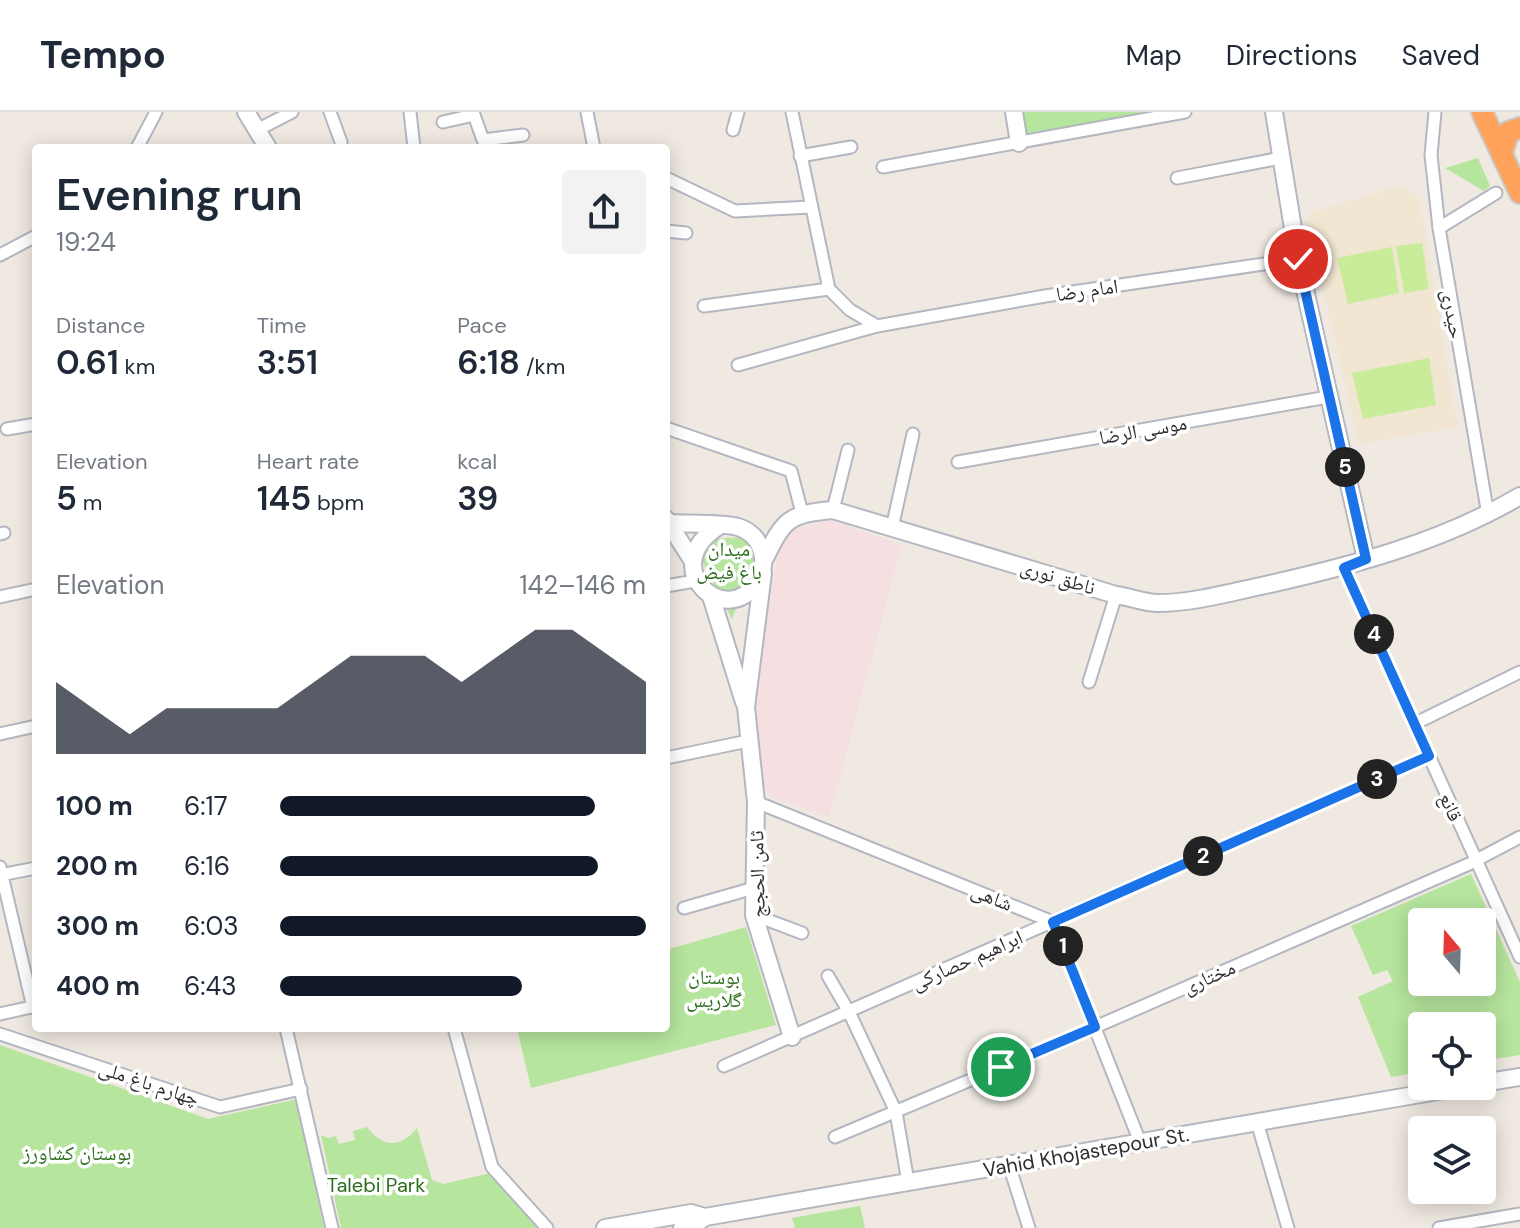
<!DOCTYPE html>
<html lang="en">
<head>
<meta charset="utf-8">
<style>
  body { margin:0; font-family:"DM Sans","Noto Naskh Arabic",sans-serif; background:#f2f2f3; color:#1f2937; height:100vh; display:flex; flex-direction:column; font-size:30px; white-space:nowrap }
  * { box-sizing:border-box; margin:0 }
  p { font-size:26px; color:#747a83 }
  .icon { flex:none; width:44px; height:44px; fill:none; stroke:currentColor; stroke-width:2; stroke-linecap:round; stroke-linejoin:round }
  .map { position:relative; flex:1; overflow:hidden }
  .sheet { position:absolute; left:32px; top:32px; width:638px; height:888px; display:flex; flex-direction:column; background:#fff; border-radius:8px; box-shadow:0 4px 20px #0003 }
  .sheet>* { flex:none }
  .needle { width:52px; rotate:341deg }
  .fabs { position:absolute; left:1408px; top:796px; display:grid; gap:16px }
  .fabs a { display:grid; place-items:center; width:88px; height:88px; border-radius:8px; background:#fff; box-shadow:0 4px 20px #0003; font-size:40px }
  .pin { position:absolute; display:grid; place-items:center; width:68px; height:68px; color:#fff; margin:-34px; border:4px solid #fff; border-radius:50%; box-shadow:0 2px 8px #0007 }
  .km { position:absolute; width:40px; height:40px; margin:-20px; border-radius:50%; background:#222; color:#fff; font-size:22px; line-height:40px; text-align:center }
  .round { display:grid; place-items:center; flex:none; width:84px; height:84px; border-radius:8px; background:#f2f2f3 }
  .head { display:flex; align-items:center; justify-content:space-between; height:136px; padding:0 24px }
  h1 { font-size:44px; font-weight:600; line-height:60px }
  .figures { display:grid; grid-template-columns:repeat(3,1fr); gap:12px; height:136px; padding:8px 24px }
  .figures div { display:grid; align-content:center }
  .figures b { font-size:34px; font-weight:600 }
  .figures small { font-size:22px; font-weight:400 }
  .figures p { font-size:22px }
  .chart { height:224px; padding:16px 24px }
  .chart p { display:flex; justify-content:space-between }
  .chart svg { width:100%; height:144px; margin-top:8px; fill:#111827; opacity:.7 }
  ul { padding:0 24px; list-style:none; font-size:26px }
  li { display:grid; grid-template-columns:128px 96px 1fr; align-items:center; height:60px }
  li i { height:20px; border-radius:10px; background:#111827 }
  header { display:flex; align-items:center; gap:48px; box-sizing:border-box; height:112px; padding:0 40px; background:#fff; border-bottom:2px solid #e0e1e3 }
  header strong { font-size:38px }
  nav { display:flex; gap:44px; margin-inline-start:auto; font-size:28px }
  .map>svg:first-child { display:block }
  .education { fill:#f0e6d1 }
  .medical { fill:#f5dfe0 }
  .green { fill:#b6e59e; fill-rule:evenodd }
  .pitch { fill:#c9ec9a }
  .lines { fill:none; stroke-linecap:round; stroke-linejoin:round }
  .street-casing { stroke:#b4b7c1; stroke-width:15 }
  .secondary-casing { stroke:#b4b7c1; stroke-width:20 }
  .highway-casing { stroke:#c9c9c9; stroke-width:24 }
  .street { stroke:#fff; stroke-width:11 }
  .secondary { stroke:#fff; stroke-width:16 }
  .highway { stroke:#ffa35c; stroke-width:20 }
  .route-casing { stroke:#fff; stroke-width:16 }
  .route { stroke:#1a73e8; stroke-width:10 }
  .labels { text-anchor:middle; stroke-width:7; stroke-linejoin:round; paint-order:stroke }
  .street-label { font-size:20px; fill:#2e2e2e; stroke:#fff }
  .park-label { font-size:20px; fill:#2c6e1b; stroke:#fff }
</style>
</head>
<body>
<header>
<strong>Tempo</strong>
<nav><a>Map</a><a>Directions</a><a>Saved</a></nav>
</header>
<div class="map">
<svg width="1520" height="1116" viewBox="0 0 1520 1116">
  <rect width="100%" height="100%" fill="#efe9e1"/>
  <polygon class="education" points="1400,74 1419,86 1458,315 1359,332 1307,108 1312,100"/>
  <polygon class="medical" points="833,408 902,433 829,705 770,685 756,661 749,627 764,520 781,425 803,415"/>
  <g class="green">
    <polygon points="1021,0 1151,0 1024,22"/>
    <polygon points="1478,46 1490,74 1484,79 1445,56"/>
    <polygon points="764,424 732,507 691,428"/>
    <path d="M 1471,762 L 1520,870 L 1520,943 L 1482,949 L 1482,914 L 1422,914 L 1422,960 L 1391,965 L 1358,885 L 1393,869 L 1387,858 L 1373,863 L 1351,814 ZM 1422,810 L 1482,810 L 1482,870 L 1422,870 Z"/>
    <polygon points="746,815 776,913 531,976 517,916 666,916 666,838"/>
    <polygon points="0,933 208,1007 297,987 324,1116 0,1116"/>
    <path d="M 367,1015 C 383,1036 401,1036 417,1016 L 432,1068 L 443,1072 L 491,1061 L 537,1116 L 341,1116 L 321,1023 L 328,1026 L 336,1024 L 339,1032 L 355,1028 L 353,1019 Z"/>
    <polygon points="860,1094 865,1116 795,1116 792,1106"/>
  </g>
  <g class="pitch">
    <polygon points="1422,131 1429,177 1404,181 1396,134"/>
    <polygon points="1392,135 1399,181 1348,192 1337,146"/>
    <polygon points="1429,246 1436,293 1363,307 1352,261"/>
  </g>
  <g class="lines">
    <g class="street-casing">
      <g id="street">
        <polyline points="330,0 341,30"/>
        <polyline points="410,0 414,36"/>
        <polyline points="473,0 483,28 523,23"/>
        <polyline points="587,0 594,36"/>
        <polyline points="792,0 829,177 850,198 877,214"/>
        <polyline points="1435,0 1431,43 1439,116 1488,403"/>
        <polyline points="443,10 474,3"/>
        <polyline points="257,18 292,0"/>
        <polyline points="733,18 738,0"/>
        <polyline points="137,36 156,0"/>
        <polyline points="800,44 851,35"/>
        <polyline points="883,55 1185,0"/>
        <polyline points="666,66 735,99 811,95"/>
        <polyline points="1177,66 1281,46"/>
        <polyline points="1439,116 1496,81"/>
        <polyline points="666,119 686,121"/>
        <polyline points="0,143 36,124"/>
        <polyline points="704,194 829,177"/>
        <polyline points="738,253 877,214 1045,184 1298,147"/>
        <polyline points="666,316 791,359 802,401"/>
        <polyline points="7,317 36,312"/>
        <polyline points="958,350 1328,285"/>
        <polyline points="833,398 848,338"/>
        <polyline points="892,416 913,322"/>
        <polyline points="0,422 4,421"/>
        <polyline points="1344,456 1520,845"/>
        <polyline points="666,474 695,469"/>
        <polyline points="0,485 36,477"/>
        <polyline points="1089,570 1116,483"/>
        <polyline points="1414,612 1520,560"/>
        <polyline points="0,622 36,614"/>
        <polyline points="666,646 748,629"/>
        <polyline points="756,690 1053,810 1140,1030"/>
        <polyline points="0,755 33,895"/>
        <polyline points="0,763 36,756"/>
        <polyline points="684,796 754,776"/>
        <polyline points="754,803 802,821"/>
        <polyline points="828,864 849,900 896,1000 908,1070"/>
        <polyline points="0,902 36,894"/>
        <polyline points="286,916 332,1116"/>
        <polyline points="454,916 492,1055 547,1116"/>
        <polyline points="0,922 220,995 301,977"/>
        <polyline points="724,954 1429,644"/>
        <polyline points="1257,1010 1288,1116"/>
        <polyline points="835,1025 1063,929 1469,752 1520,725"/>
        <polyline points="1009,1053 1029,1116"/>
        <polyline points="1439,1116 1520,1102"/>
      </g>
    </g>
    <g class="secondary-casing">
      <g id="secondary">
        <polyline points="246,0 268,36"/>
        <polyline points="1014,0 1019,31"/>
        <polyline points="1274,0 1298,147 1366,447"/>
        <polyline points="666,407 692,448"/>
        <path d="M 670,411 C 686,412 724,411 738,415 C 762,422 770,450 757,470 C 726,519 655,455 719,414"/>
        <path d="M 765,446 C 784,407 789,402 833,398 L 1116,483 C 1130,485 1145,491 1158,491 C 1192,491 1228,481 1261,474 C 1351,454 1440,431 1520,384"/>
        <polyline points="763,461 746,595 756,690 754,803 792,925"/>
        <polyline points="711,484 744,590"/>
        <polyline points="1482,971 1520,965"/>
        <polyline points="605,1116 691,1101 705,1105 1467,974"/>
        <polyline points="682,1116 693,1114 705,1105"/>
      </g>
    </g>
    <g class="highway-casing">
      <g id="highway">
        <polyline points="1482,0 1520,81"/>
        <polyline points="1502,42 1508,20 1520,16"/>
      </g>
    </g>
    <use href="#street" class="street"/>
    <use href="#secondary" class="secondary"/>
    <use href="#highway" class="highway"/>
  </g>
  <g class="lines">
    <g class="route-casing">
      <polyline id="route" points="1001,955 1095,915 1053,810 1429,644 1344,456 1366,447 1298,147"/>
    </g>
    <use href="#route" class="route"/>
  </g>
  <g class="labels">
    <g class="street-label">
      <text transform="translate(1087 178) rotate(-8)" y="7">امام رضا</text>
      <text transform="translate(1453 202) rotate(80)" y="7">حیدری</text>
      <text transform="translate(1143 318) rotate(-10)" y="7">موسی الرضا</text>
      <text transform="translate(1058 465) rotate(17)" y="7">ناطق نوری</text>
      <text transform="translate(1451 695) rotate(66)" y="7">قانع</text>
      <text transform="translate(757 762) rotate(-91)" y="7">ثامن الحجج</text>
      <text transform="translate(992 785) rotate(22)" y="7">شاهی</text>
      <text transform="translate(967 848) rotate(-24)" y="7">ابراهیم حصارکی</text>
      <text transform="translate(1209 865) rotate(-24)" y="7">مختاری</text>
      <text transform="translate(149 971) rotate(18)" y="7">چهارم باغ ملی</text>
      <text transform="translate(1086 1040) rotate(-10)" y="7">Vahid Khojastepour St.</text>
    </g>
    <g class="park-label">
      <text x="729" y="444">میدان<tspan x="729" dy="23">باغ فیض</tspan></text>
      <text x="714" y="872">بوستان<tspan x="714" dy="23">گلاریس</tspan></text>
      <text x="77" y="1048">بوستان کشاورز</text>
      <text x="376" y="1080">Talebi Park</text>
    </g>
  </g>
</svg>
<div class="fabs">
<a><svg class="needle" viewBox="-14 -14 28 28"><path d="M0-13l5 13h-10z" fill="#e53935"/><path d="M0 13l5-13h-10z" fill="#747a83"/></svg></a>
<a><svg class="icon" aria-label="locate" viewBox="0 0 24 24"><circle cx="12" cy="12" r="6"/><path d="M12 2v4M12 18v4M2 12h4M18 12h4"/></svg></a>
<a><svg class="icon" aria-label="layers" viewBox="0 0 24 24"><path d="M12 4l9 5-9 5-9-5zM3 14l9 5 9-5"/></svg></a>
</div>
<div class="pin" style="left:1001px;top:955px;background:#1e9e55"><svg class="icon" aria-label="arrive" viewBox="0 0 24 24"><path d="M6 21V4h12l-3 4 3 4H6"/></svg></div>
<div class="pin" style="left:1298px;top:147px;background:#d93025"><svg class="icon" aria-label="check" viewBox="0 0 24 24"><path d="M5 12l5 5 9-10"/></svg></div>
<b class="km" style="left:1063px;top:834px">1</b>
<b class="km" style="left:1203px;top:744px">2</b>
<b class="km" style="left:1377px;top:667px">3</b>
<b class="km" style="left:1374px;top:522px">4</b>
<b class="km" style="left:1345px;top:355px">5</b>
<section class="sheet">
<div class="head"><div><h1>Evening run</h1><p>19:24</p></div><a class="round"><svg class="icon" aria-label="share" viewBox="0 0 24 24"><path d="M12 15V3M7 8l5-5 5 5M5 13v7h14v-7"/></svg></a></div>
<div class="figures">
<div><p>Distance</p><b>0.61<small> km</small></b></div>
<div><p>Time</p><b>3:51</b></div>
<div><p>Pace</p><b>6:18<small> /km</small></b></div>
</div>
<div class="figures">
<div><p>Elevation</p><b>5<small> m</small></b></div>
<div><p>Heart rate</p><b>145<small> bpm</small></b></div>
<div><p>kcal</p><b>39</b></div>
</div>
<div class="chart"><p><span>Elevation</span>142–146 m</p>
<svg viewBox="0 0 160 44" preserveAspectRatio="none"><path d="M0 44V22L10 30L20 38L30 30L40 30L50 30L60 30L70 22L80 14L90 14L100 14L110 22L120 14L130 6L140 6L150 14L160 22V44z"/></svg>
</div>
<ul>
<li><b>100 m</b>6:17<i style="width:86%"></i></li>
<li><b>200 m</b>6:16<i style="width:87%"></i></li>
<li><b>300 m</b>6:03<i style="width:100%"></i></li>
<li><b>400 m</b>6:43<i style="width:66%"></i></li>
</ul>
</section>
</div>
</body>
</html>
